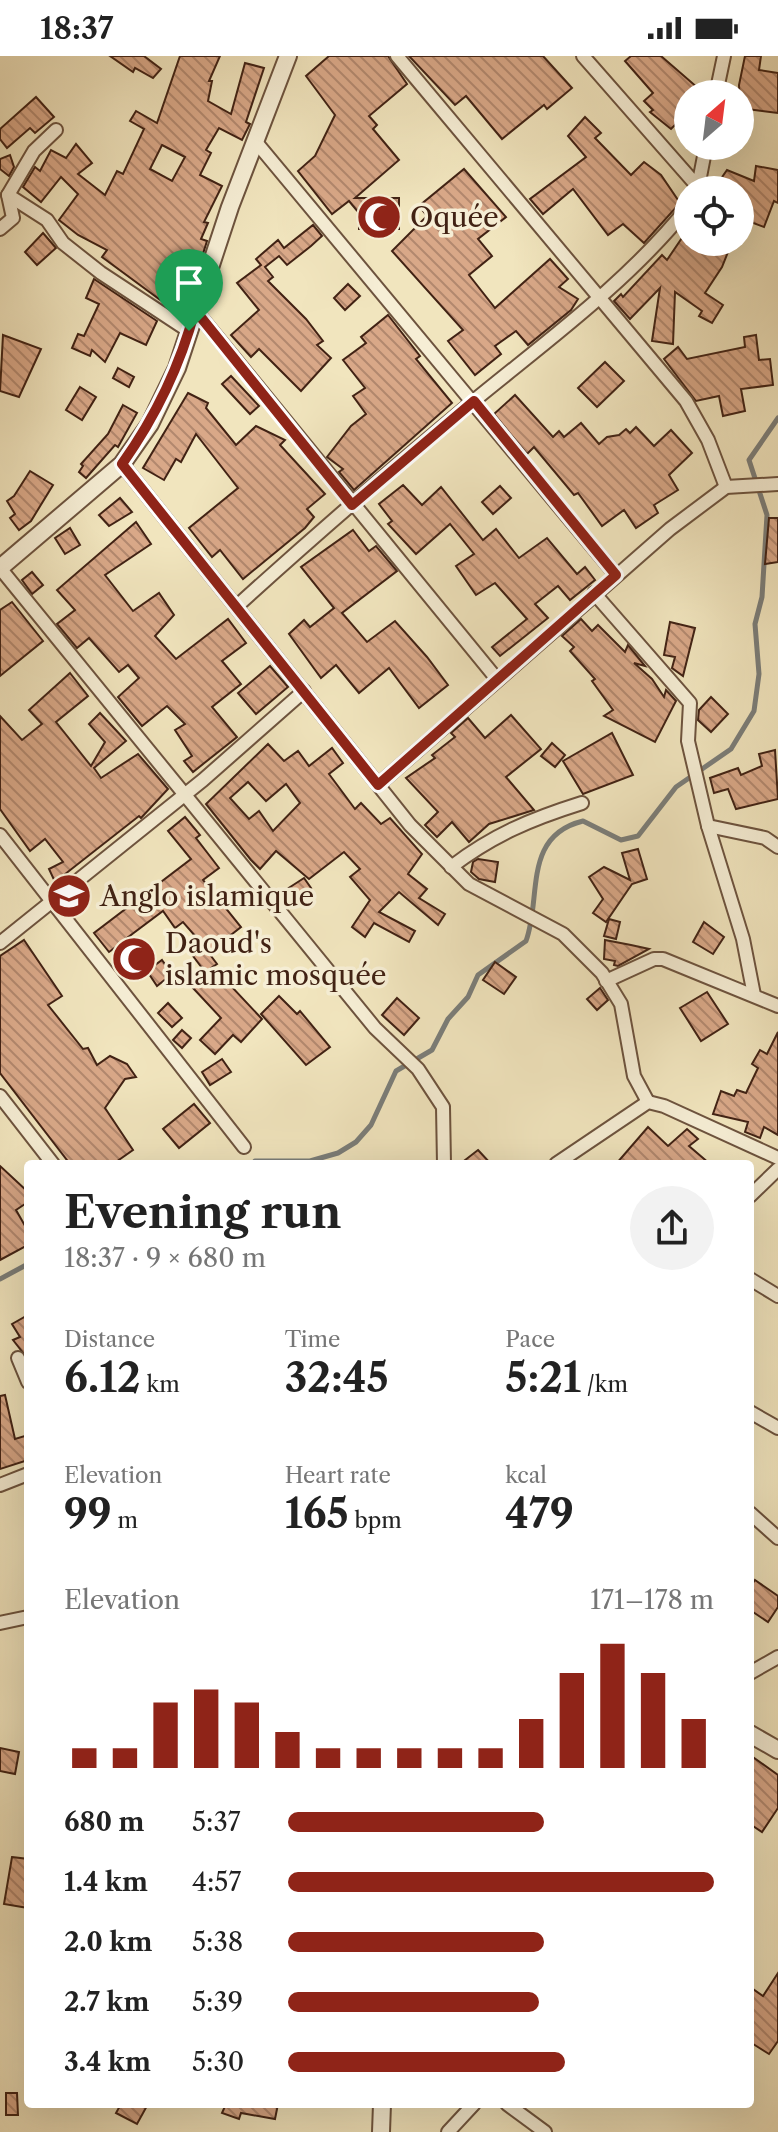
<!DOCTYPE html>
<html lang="en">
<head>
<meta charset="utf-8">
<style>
  body { margin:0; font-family:"Libre Caslon Text",serif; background:#f2f2f2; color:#222; height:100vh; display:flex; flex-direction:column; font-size:30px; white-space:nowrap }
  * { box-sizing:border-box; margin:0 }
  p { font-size:26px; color:#767676 }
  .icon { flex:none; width:44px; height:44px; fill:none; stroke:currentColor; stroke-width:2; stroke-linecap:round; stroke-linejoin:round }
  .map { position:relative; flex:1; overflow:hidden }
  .details { position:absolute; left:24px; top:1104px; width:730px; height:948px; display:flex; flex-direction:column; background:#fff; border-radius:8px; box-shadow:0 8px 32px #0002 }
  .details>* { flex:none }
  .needle { width:52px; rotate:28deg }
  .tools { position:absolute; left:674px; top:24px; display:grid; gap:16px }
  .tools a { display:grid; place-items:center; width:80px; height:80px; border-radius:50%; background:#fff; box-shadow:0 8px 32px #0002; font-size:40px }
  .pin { position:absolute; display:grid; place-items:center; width:68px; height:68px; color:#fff; margin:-82px -34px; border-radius:50% 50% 50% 0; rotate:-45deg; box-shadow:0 0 8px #0007 }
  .pin .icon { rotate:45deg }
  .round { display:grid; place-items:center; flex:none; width:84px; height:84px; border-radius:42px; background:#f2f2f2 }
  .overview { display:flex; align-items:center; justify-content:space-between; height:136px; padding:0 40px }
  h1 { font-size:44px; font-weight:800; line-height:60px }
  .stats { display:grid; grid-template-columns:repeat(3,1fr); gap:12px; height:136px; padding:8px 40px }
  .stats div { display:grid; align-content:center }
  .stats b { font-size:40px; font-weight:800 }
  .stats small { font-size:22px; font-weight:400 }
  .stats p { font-size:22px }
  .chart { height:224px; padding:16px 40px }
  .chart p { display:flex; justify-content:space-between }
  .chart svg { width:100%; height:144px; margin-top:8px; stroke:#8f2418; stroke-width:6 }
  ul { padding:0 40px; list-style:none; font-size:26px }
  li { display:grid; grid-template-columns:128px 96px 1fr; align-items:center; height:60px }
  li i { height:20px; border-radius:10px; background:#8f2418 }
  .status { display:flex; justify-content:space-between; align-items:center; height:56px; padding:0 40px; background:#fff; direction:ltr }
  .status svg { height:22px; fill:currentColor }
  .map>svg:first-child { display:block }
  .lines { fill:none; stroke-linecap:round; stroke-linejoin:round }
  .stream { stroke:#7b7e7a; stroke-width:5 }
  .building { fill:url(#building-back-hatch); stroke:#412214; stroke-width:2; fill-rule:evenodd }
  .minor-casing { stroke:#6d533e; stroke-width:16 }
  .tertiary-casing { stroke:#6d533e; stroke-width:20 }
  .minor { stroke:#f6eed5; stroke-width:12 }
  .tertiary { stroke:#f6eed5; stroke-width:16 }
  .route-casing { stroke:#fff; stroke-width:16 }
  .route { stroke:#8f2418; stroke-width:10 }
  .labels { text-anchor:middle; stroke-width:7; stroke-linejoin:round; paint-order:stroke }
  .poi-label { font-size:28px; fill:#412214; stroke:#f6eed5; text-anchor:start }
</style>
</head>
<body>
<div class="status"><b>18:37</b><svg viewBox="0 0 49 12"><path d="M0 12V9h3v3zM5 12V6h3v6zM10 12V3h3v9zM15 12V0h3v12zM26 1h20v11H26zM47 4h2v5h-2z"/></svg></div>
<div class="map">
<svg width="778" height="2076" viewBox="0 0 778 2076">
  <defs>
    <pattern id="building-back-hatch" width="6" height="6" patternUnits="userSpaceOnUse" patternTransform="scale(2)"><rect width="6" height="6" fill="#d9a888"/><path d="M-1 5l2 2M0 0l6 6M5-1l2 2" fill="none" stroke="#b2886e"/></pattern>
  </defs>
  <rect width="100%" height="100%" fill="#f1e5be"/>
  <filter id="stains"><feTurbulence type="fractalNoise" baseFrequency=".0025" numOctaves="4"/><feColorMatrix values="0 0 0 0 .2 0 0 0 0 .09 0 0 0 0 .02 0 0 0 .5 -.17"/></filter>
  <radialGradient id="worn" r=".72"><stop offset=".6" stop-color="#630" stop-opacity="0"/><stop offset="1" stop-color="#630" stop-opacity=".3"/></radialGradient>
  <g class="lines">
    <g class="stream">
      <path d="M 253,1108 L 255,1105 L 310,1105 L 338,1097 L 356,1086 L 371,1069 L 396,1015 L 432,994 L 448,963 L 468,941 L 478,919 L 526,885 C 542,842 522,780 583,765 L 621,784 L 638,780 L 676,731 L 731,693 L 754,655 L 759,618 L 755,568 L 762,541 L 767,459 L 749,404 L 778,362"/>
      <polyline points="0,1223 28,1208"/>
    </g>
  </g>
  <g class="building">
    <polygon points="110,0 144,0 161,13 153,22 135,12 133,16"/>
    <path d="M 180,0 L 220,0 L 209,25 L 212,25 L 208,45 L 231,58 L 245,7 L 264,12 L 246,66 L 250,68 L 242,84 L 219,72 L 206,94 L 211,97 L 200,119 L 222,130 L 204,166 L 208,167 L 201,183 L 207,185 L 201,204 L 193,202 L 189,205 L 174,234 L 186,240 L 178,257 L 102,201 L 107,194 L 78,179 L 59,164 L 78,138 L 61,121 L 41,146 L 23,131 L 35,111 L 40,115 L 51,94 L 66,102 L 76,88 L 92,107 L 78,118 L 105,139 L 117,115 L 123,118 L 144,73 L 130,65 L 136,55 L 157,67 ZM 162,89 L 185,101 L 172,125 L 150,113 Z"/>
    <polygon points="329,0 388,0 407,28 369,60 377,69 373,73 399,104 355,142 399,142 399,173 359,173 359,157 349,145 332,158 298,115 315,100 335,59 306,20"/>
    <polygon points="409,0 543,0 572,32 547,53 544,49 502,83 466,40 455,49"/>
    <polygon points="631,0 661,0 698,32 688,38 683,47 688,56 671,73 650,56 653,54 644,45 653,37 625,5"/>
    <polygon points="745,0 761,0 759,14 778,17 778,57 740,52 739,29"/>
    <polygon points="36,41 54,61 35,77 30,72 7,92 0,83 0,73"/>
    <polygon points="585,61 601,77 595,82 631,119 644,106 661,119 680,147 644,187 623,168 608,179 573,133 543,158 530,143 586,101 568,80"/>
    <polygon points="10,99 14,111 9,120 0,113 0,103"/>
    <polygon points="756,110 778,114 778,147 774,145 764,171 740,162 740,134 718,127 727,114 754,125"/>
    <polygon points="464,113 506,161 478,183 492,200 469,219 495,252 550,203 568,223 559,231 578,243 571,254 528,289 516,275 495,290 501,298 475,319 448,285 463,274 392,195 427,160 419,150"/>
    <polygon points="313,169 322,180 311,190 287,209 279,200 265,211 273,221 268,225 306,263 323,285 317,289 331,302 301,335 259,293 251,301 231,279 259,254 237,227 261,209 256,203 278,184 284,192"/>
    <polygon points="688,173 688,186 732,186 722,211 705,237 723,249 712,267 699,260 702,255 675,236 673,288 652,285 660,232 630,263 614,245 621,238 623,241 662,199 667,204"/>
    <polygon points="43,177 56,192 37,209 25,196"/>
    <polygon points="94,223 157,265 146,289 120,277 105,306 92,294 90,300 72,292 78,278 84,280 99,248 86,242"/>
    <polygon points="348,228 360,240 345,254 334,242"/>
    <polygon points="388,259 420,300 416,303 452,347 354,434 339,416 343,413 327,401 351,370 366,358 353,340 365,332 343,304 366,287 361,281"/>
    <polygon points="3,279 41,293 19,341 0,335"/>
    <polygon points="756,279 759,304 770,303 773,329 741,333 745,355 723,360 719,340 696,345 664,303 678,291 687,303 745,291 744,281"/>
    <polygon points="605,306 624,325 597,351 578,332"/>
    <polygon points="118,312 134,321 129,331 113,322"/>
    <polygon points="231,320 259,350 250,358 222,328"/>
    <polygon points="80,331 96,341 82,364 66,354"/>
    <polygon points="188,337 208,347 206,352 236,389 256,370 285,384 280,389 325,438 307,453 314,461 305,472 243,523 220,494 212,501 189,472 238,432 196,378 181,406 176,403 164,424 143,412"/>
    <polygon points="515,339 553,381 559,375 564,381 581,367 599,388 607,381 619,379 626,373 630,377 636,371 654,390 671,374 692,397 669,419 678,434 654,449 658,457 636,472 624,454 602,470 578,437 574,439 534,391 527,398 494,358"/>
    <polygon points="123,349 137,357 118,391 115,389 86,422 79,416 83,410 81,408 108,378"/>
    <polygon points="30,415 53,429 31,465 19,474 10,462 15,458 7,445 14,440"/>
    <polygon points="403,429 422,449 441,431 483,484 496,473 519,502 547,482 577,518 585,511 595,524 570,544 558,530 535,548 548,562 500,600 492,591 527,563 495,527 476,539 456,510 474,498 450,468 416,498 388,468 392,465 379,448"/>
    <polygon points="500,430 511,442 493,458 482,446"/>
    <polygon points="120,442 132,456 109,470 99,459"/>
    <polygon points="769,462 778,462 778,506 765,508"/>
    <polygon points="136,466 151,488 105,519 133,555 159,537 174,559 155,580 176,603 228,563 246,587 222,605 241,628 212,651 237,681 193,716 184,705 192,700 175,674 185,668 167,650 142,670 118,641 139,622 128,609 119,616 89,582 77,592 57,568 75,554 57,534"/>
    <polygon points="70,472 80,489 65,498 55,482"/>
    <polygon points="353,474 369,495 376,490 397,515 342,557 367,586 395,565 427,601 448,629 419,652 389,612 359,637 336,609 321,622 289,578 304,564 310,571 334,552 301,511"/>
    <polygon points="32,516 43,529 32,538 22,524"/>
    <polygon points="12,546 43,585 0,620 0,554"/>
    <polygon points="581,563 592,575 598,569 625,596 628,589 645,610 634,607 652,623 664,641 666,634 676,645 655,686 604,660 613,654 592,625 595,623 570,595 574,591 562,580"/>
    <polygon points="670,566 695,572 683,620 672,612 675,601 664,599"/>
    <polygon points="270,610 288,631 256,658 238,637"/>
    <polygon points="70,617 88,640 56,666 91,710 105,686 89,668 100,657 126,685 94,712 101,722 138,698 168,733 141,762 139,760 55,826 49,813 63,806 45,783 30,795 0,753 0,660 22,684 42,668 29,654"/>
    <polygon points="711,641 728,658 711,676 698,664 699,654"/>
    <polygon points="511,659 541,693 506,721 534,754 489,768 469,786 452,766 437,781 425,769 438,756 406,722 435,702 432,699 455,681 451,677 468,662 485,682"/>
    <polygon points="612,677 633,719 583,738 563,705"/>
    <polygon points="552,687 565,699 555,711 541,700"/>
    <path d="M 268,688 L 284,705 L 298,695 L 309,710 L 332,692 L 343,707 L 329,718 L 355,753 L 361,747 L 381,768 L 390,762 L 422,798 L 408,818 L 427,833 L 419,842 L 445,858 L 438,869 L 399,836 L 379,856 L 415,875 L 409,886 L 374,867 L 365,881 L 352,871 L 370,844 L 350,821 L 360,813 L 344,796 L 309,823 L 276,795 L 260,813 L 251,804 L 206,748 ZM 248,726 L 266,745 L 286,728 L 300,747 L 273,775 L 259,755 L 249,763 L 230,742 Z"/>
    <polygon points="775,694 778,743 736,753 728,733 714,737 710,722 738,712 741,719 762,710 759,698"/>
    <polygon points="185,761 200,779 196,782 219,812 203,824 241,871 209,896 183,866 175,872 163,855 127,882 145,907 134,915 116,891 109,896 94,877 191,803 168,775"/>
    <polygon points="638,793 647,823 632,828 606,866 593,857 603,843 589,821 604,811 630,824 622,797"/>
    <polygon points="478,803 498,806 495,826 479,823 471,816 473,806"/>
    <polygon points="304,822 311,832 290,845 284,835"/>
    <polygon points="609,863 620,866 616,883 604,880"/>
    <polygon points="704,866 724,881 713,898 693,886"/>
    <polygon points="24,884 62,940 48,949 83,993 88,992 97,1009 110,1000 127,1008 136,1021 125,1023 105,1052 133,1094 113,1108 70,1108 0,1017 0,900"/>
    <polygon points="605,884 631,889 649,893 618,910 614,909 615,905 604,903"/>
    <polygon points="205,892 217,908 205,916 193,900"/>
    <polygon points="162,904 172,918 157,930 147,915"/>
    <polygon points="495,906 516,921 504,938 483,924"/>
    <polygon points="215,913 262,963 241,986 233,979 215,998 200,984 221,962 193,932"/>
    <polygon points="600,932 608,944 597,954 587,943"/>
    <polygon points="707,936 728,968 701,985 680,952"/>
    <polygon points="279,940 297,958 300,955 330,991 306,1009 261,958"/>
    <polygon points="397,942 419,962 404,979 382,959"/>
    <polygon points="168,947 182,962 172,971 158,957"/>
    <polygon points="182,974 191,982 182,992 173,984"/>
    <polygon points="778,976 778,1079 764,1071 760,1082 745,1076 748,1066 713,1058 721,1035 734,1040 737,1034 746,1037 758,1012 752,1008 760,994 767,998"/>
    <polygon points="222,1003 231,1016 210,1029 202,1016"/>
    <polygon points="194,1048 210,1067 179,1092 163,1073"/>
    <polygon points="648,1071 668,1090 687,1073 698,1083 689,1090 710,1108 616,1108"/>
    <polygon points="478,1094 491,1108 460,1108"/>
    <polygon points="0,1110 28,1136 28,1146 16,1154 28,1175 28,1189 0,1204"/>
    <polygon points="28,1259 28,1303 13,1284 20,1281 12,1268"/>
    <polygon points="5,1339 15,1383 28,1379 28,1404 0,1413 0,1340"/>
    <polygon points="755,1524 778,1540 778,1551 768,1566 750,1554 750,1531"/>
    <polygon points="0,1692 19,1696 15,1718 0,1715"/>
    <polygon points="750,1699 778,1719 778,1752 762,1776 750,1768"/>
    <polygon points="12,1801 28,1803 28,1852 4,1848"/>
    <polygon points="778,1917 778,1985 769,1998 750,1986 750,1931 763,1940"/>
    <polygon points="6,2037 17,2037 18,2059 6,2059"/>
    <polygon points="121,2048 148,2048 137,2068 116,2057"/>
    <polygon points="226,2048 278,2048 275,2063 241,2057 239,2063 222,2057"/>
  </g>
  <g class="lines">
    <g class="minor-casing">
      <g id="minor">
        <polyline points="397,0 686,345 708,384 726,431"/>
        <polyline points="583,0 698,131 706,90"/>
        <polyline points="716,38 724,0"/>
        <polyline points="256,86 616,519"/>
        <polyline points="8,139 47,164 63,187 101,217 189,275"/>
        <polyline points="0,173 13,162 8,139 34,95 56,74"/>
        <polyline points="195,254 496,622"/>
        <polyline points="122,408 410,769 469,828 563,878 602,917 621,948 634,1020 648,1046"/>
        <polyline points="0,512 375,972 418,1013 443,1051 444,1108"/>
        <polyline points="594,537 690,647 688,685 708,770 743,883 754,939"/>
        <path d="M 236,551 C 314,480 394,411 476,343 C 548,284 629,225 688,151"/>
        <polyline points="378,729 670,473 726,431 778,428"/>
        <polyline points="708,770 765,782 778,791"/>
        <polyline points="0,779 244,1091"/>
        <path d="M 451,811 C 493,779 531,763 582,747"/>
        <polyline points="0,887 203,724 304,635"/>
        <polyline points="606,925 654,903 663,903 778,950"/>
        <polyline points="0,1040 53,1108"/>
        <polyline points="556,1108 648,1046 664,1050 778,1102"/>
        <polyline points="750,1140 778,1113"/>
        <polyline points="750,1223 778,1240"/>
        <polyline points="18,1302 28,1326"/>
        <polyline points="750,1356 778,1372"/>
        <polyline points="0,1429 28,1418"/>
        <polyline points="750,1457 778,1482"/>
        <polyline points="0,1567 28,1561"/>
        <polyline points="750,1617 778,1601"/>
        <polyline points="507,2048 545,2076"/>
        <polyline points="448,2076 474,2048"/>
      </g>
    </g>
    <g class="tertiary-casing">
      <g id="tertiary">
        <polyline points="0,512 122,408 150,368 177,312 230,151 288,0"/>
        <polyline points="750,1678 778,1694"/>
        <polyline points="381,2076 382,2048"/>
      </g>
    </g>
    <use href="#minor" class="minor"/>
    <use href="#tertiary" class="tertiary"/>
  </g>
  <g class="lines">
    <g class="route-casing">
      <path id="route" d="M 195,254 L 352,449 L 474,345 L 616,519 L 378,729 L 122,408 C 156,360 180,311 195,254 Z"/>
    </g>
    <use href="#route" class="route"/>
  </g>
  <defs>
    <g id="mosque-disc" transform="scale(2.3)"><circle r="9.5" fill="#8f2418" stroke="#f6eed5"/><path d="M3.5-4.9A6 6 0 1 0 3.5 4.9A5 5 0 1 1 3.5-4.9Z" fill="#fff"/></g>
    <g id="school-disc" transform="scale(2.3)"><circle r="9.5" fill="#8f2418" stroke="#f6eed5"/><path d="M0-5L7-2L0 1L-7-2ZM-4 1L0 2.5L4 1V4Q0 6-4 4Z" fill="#fff"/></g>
  </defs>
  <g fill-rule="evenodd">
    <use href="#mosque-disc" x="379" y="161"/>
    <use href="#school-disc" x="69" y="840"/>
    <use href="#mosque-disc" x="134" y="903"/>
  </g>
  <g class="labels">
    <g class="poi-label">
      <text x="410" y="171">Oquée</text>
      <text x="100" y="850">Anglo islamique</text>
      <text x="165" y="897">Daoud's<tspan x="165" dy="32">islamic mosquée</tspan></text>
    </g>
  </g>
  <rect width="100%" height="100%" filter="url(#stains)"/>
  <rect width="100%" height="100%" fill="url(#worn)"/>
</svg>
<div class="tools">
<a><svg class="needle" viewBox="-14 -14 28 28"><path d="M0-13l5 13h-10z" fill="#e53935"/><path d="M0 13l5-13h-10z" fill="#767676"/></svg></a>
<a><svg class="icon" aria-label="locate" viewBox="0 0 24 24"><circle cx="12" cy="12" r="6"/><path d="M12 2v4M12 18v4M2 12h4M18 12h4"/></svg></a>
</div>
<div class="pin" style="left:189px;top:275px;background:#1e9e55"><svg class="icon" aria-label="arrive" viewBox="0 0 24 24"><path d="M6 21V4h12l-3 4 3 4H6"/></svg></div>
<section class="details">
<div class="overview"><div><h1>Evening run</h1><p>18:37 · 9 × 680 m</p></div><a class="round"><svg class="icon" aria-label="share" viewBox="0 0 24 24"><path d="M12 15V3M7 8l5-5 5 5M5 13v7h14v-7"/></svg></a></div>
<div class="stats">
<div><p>Distance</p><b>6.12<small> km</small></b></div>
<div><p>Time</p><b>32:45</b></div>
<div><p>Pace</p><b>5:21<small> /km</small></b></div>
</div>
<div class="stats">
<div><p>Elevation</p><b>99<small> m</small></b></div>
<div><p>Heart rate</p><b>165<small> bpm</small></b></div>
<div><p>kcal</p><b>479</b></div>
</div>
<div class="chart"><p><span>Elevation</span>171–178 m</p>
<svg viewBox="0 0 160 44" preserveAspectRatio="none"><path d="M5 44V38M15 44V38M25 44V24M35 44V20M45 44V24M55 44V33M65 44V38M75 44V38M85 44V38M95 44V38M105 44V38M115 44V29M125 44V15M135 44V6M145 44V15M155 44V29"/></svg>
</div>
<ul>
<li><b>680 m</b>5:37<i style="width:60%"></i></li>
<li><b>1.4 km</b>4:57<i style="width:100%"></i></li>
<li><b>2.0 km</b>5:38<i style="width:60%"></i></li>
<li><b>2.7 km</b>5:39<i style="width:59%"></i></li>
<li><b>3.4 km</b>5:30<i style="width:65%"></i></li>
</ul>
</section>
</div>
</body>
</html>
